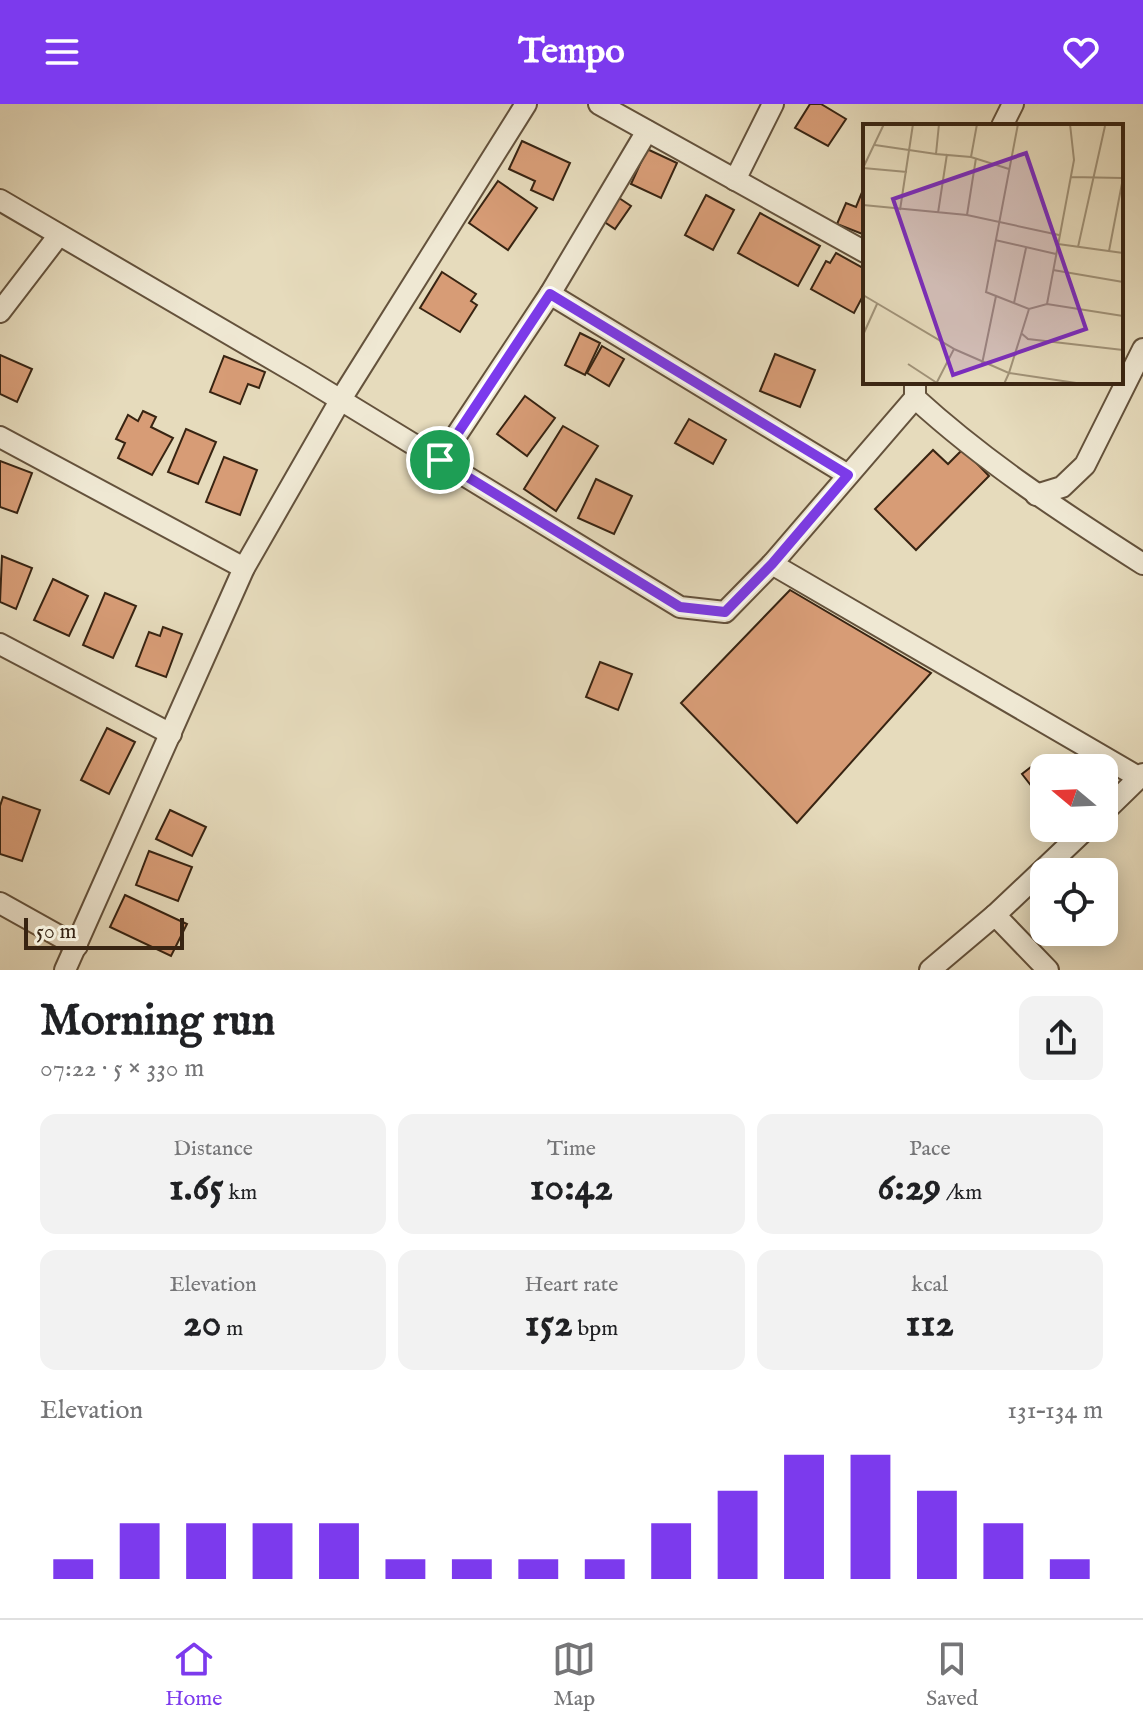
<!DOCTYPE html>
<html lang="en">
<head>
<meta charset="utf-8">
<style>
  body { margin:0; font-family:"IM FELL English",serif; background:#f2f2f2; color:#202124; height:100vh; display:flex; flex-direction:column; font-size:30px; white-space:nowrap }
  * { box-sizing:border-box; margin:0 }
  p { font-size:26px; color:#757577 }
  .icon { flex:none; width:44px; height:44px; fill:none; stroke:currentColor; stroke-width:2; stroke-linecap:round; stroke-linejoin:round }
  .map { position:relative; height:866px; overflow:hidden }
  .drawer { display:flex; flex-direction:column; background:#fff; flex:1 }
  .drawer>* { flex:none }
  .needle { width:52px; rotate:289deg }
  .buttons { position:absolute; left:1030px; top:650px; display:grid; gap:16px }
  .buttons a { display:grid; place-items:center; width:88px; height:88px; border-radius:16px; background:#fff; box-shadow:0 4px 20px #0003; font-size:40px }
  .scale { position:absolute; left:24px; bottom:20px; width:160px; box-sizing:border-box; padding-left:8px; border:4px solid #382412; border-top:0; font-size:22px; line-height:28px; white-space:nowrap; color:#382412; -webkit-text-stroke:6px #efe8d3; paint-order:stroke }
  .pin { position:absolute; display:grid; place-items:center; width:68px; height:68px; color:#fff; margin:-34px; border:4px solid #fff; border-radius:50%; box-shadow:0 2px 8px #0007 }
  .round { display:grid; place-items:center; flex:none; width:84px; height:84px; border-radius:16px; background:#f2f2f2 }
  .summary { display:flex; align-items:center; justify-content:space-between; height:136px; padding:0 40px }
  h1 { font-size:44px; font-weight:700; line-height:60px }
  .figures { display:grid; grid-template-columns:repeat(3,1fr); gap:12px; height:136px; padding:8px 40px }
  .figures div { display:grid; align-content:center; border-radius:16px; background:#f2f2f2; text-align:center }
  .figures b { font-size:40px; font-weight:700 }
  .figures small { font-size:22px; font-weight:400 }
  .figures p { font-size:22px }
  .chart { height:224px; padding:16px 40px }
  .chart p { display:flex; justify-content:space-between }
  .chart svg { width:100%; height:144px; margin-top:8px; stroke:#7c3aed; stroke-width:6 }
  header { display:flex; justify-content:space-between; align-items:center; height:104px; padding:0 40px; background:#7c3aed; color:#fff; font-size:36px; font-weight:700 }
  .tab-bar { display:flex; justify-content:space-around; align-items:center; height:112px; border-top:2px solid #e0e0e0; background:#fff; font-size:22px; color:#757577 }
  .tab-bar a { display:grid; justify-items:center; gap:4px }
  .tab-bar .on { color:#7c3aed }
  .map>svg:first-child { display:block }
  .building { fill:#d79c76; stroke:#382412; stroke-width:2 }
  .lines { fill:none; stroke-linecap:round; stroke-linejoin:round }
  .minor-casing { stroke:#64523c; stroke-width:24 }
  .minor { stroke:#efe8d3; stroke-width:20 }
  .route-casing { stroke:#fff; stroke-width:16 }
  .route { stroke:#7c3aed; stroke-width:10 }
  .inset-road { fill:none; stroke:#a09278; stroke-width:2 }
  .view { fill:#7b2cbf; fill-opacity:0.15; stroke:#7b2cbf; stroke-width:4 }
  .inset-edge { fill:none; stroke:#382412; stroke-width:4 }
</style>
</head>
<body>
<header><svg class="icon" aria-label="menu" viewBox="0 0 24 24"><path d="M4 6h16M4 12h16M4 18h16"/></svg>Tempo<svg class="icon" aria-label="heart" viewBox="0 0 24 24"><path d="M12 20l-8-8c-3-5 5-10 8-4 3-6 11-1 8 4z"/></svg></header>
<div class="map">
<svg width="1143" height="866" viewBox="0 0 1143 866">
  <rect width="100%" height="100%" fill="#e6dbbc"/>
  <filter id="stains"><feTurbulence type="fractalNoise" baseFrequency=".0025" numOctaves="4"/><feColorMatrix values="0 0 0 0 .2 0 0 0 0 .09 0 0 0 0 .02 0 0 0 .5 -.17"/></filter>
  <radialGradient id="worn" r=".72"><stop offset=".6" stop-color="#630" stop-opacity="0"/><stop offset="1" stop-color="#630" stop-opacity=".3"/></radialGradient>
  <g class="building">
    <polygon points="810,0 821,0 846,15 828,42 795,24"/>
    <polygon points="522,37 570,59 553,96 531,86 535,77 509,65"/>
    <polygon points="647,45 677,59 661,94 631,80"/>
    <polygon points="498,77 537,104 508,146 469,119"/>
    <polygon points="865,81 865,131 837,120 846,99 856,103"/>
    <polygon points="706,91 734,106 713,146 685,131"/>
    <polygon points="616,92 631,102 615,125 600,115"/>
    <polygon points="760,109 820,142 798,182 738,149"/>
    <polygon points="836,149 865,165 865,188 854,209 811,185 826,157 830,159"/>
    <polygon points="442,168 476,190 471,197 477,201 460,228 420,204"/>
    <polygon points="580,229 600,239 585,271 565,261"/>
    <polygon points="602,242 624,255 609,282 587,269"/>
    <polygon points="775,250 815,266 800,303 760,287"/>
    <polygon points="0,251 32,265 17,298 0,290"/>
    <polygon points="224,252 265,268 259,284 248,280 240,300 210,288"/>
    <polygon points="525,292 555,314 527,352 497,330"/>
    <polygon points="143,307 156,313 151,323 173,334 152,371 118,354 125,339 116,335 128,311 138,317"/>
    <polygon points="689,315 726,336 713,360 675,339"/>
    <polygon points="563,322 598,342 556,407 524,385"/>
    <polygon points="186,325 216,338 198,380 168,368"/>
    <polygon points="963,345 989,372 916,446 875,405 933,346 948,360"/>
    <polygon points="224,353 257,366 240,411 206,398"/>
    <polygon points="0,357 32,369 17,409 0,403"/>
    <polygon points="596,375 632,392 614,430 578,414"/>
    <polygon points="2,452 32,464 16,505 0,498"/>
    <polygon points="53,475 88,492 69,532 34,516"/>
    <polygon points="790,486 931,569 797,719 681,599"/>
    <polygon points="105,489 136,502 113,554 83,541"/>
    <polygon points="163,523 182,530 166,573 136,562 149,528 160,532"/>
    <polygon points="600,558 632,570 618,606 586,593"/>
    <polygon points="107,624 135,638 109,690 81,676"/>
    <polygon points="1045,652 1056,664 1044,664 1043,697 1022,670"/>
    <polygon points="3,693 40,706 22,757 0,750 0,702"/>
    <polygon points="170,706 206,723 192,752 156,735"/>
    <polygon points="149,747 192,763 178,797 136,781"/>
    <polygon points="125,791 187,820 171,852 110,823"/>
  </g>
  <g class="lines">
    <g class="minor-casing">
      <g id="minor">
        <polyline points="599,0 865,148"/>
        <polyline points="1002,22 1013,0"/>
        <polyline points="735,76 773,0"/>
        <polyline points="0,96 303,273 680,503 725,508 772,460 915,294 915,278"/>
        <polyline points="550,190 848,371"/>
        <polyline points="0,208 59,131"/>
        <path d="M 915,294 C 985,358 1063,409 1143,460"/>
        <polyline points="0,333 244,464"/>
        <polyline points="440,356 550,190 647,27"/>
        <polyline points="1036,391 1062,383 1085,361 1143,245"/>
        <polyline points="772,460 1140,674"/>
        <polyline points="0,540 171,630"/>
        <polyline points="1104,708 1143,670"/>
        <polyline points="0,799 77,842"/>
        <polyline points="995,811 1087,724"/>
        <polyline points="65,866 244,464 341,295 526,0"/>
        <polyline points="930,866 995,811 1048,866"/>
      </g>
    </g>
    <use href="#minor" class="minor"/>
  </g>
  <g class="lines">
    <g class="route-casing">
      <polygon id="route" points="550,190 848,371 772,460 725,508 680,503 440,356"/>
    </g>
    <use href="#route" class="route"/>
  </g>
  <g transform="translate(863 20)">
    <rect width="260" height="260" fill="#e6dbbc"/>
    <path class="inset-road" d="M 76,0 L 73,30 L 108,33 L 146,45M 155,0 L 123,168 L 166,185 L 184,180 L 260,192M 12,21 L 73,30M 108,33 L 114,0M 0,44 L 21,0M 0,44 L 44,48M 208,53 L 259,54M 0,81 L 104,91 L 196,111M 37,86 L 50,0M 75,89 L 84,30M 104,91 L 113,34M 132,116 L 193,130M 195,120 L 260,129M 215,123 L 242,2M 246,127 L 260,54M 190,146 L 260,158M 0,171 L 91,225 L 73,260M 151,179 L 163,124M 184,180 L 211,36 L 207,0M 166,185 L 146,249 L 220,260M 158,209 L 165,215 L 260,226M 0,211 L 14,180M 91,225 L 146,249 L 141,260M 45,240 L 74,259M 119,240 L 133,172"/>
    <path class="view" d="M 163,29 L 223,205 L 90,251 L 30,75 Z"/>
    <rect width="260" height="260" class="inset-edge"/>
  </g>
  <rect width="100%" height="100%" filter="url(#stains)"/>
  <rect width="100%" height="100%" fill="url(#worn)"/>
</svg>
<div class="buttons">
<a><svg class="needle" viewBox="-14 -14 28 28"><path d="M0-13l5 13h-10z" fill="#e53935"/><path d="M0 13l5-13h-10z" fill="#757577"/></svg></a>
<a><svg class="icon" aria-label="locate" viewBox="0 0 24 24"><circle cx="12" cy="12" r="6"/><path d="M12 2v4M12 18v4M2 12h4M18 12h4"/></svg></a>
</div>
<div class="scale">50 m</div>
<div class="pin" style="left:440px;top:356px;background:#1e9e55"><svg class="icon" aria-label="arrive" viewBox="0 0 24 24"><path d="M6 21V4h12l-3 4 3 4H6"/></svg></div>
</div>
<section class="drawer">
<div class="summary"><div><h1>Morning run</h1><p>07:22 · 5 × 330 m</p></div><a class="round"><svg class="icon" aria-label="share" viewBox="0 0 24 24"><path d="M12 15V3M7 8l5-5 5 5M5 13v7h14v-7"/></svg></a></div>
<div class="figures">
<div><p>Distance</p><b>1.65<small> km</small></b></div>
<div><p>Time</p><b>10:42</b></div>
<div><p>Pace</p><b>6:29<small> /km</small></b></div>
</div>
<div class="figures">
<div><p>Elevation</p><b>20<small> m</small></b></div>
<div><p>Heart rate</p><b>152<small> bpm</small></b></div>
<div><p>kcal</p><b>112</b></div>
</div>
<div class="chart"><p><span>Elevation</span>131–134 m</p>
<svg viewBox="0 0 160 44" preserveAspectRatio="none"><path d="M5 44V38M15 44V27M25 44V27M35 44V27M45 44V27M55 44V38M65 44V38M75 44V38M85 44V38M95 44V27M105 44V17M115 44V6M125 44V6M135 44V17M145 44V27M155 44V38"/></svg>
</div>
</section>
<nav class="tab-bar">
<a class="on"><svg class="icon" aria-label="home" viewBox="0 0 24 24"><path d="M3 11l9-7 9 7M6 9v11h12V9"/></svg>Home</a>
<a><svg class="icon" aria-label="map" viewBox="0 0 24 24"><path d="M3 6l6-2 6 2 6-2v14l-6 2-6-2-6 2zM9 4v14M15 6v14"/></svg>Map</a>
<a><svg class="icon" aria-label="saved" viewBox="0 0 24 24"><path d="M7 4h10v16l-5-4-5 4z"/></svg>Saved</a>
</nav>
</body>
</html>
